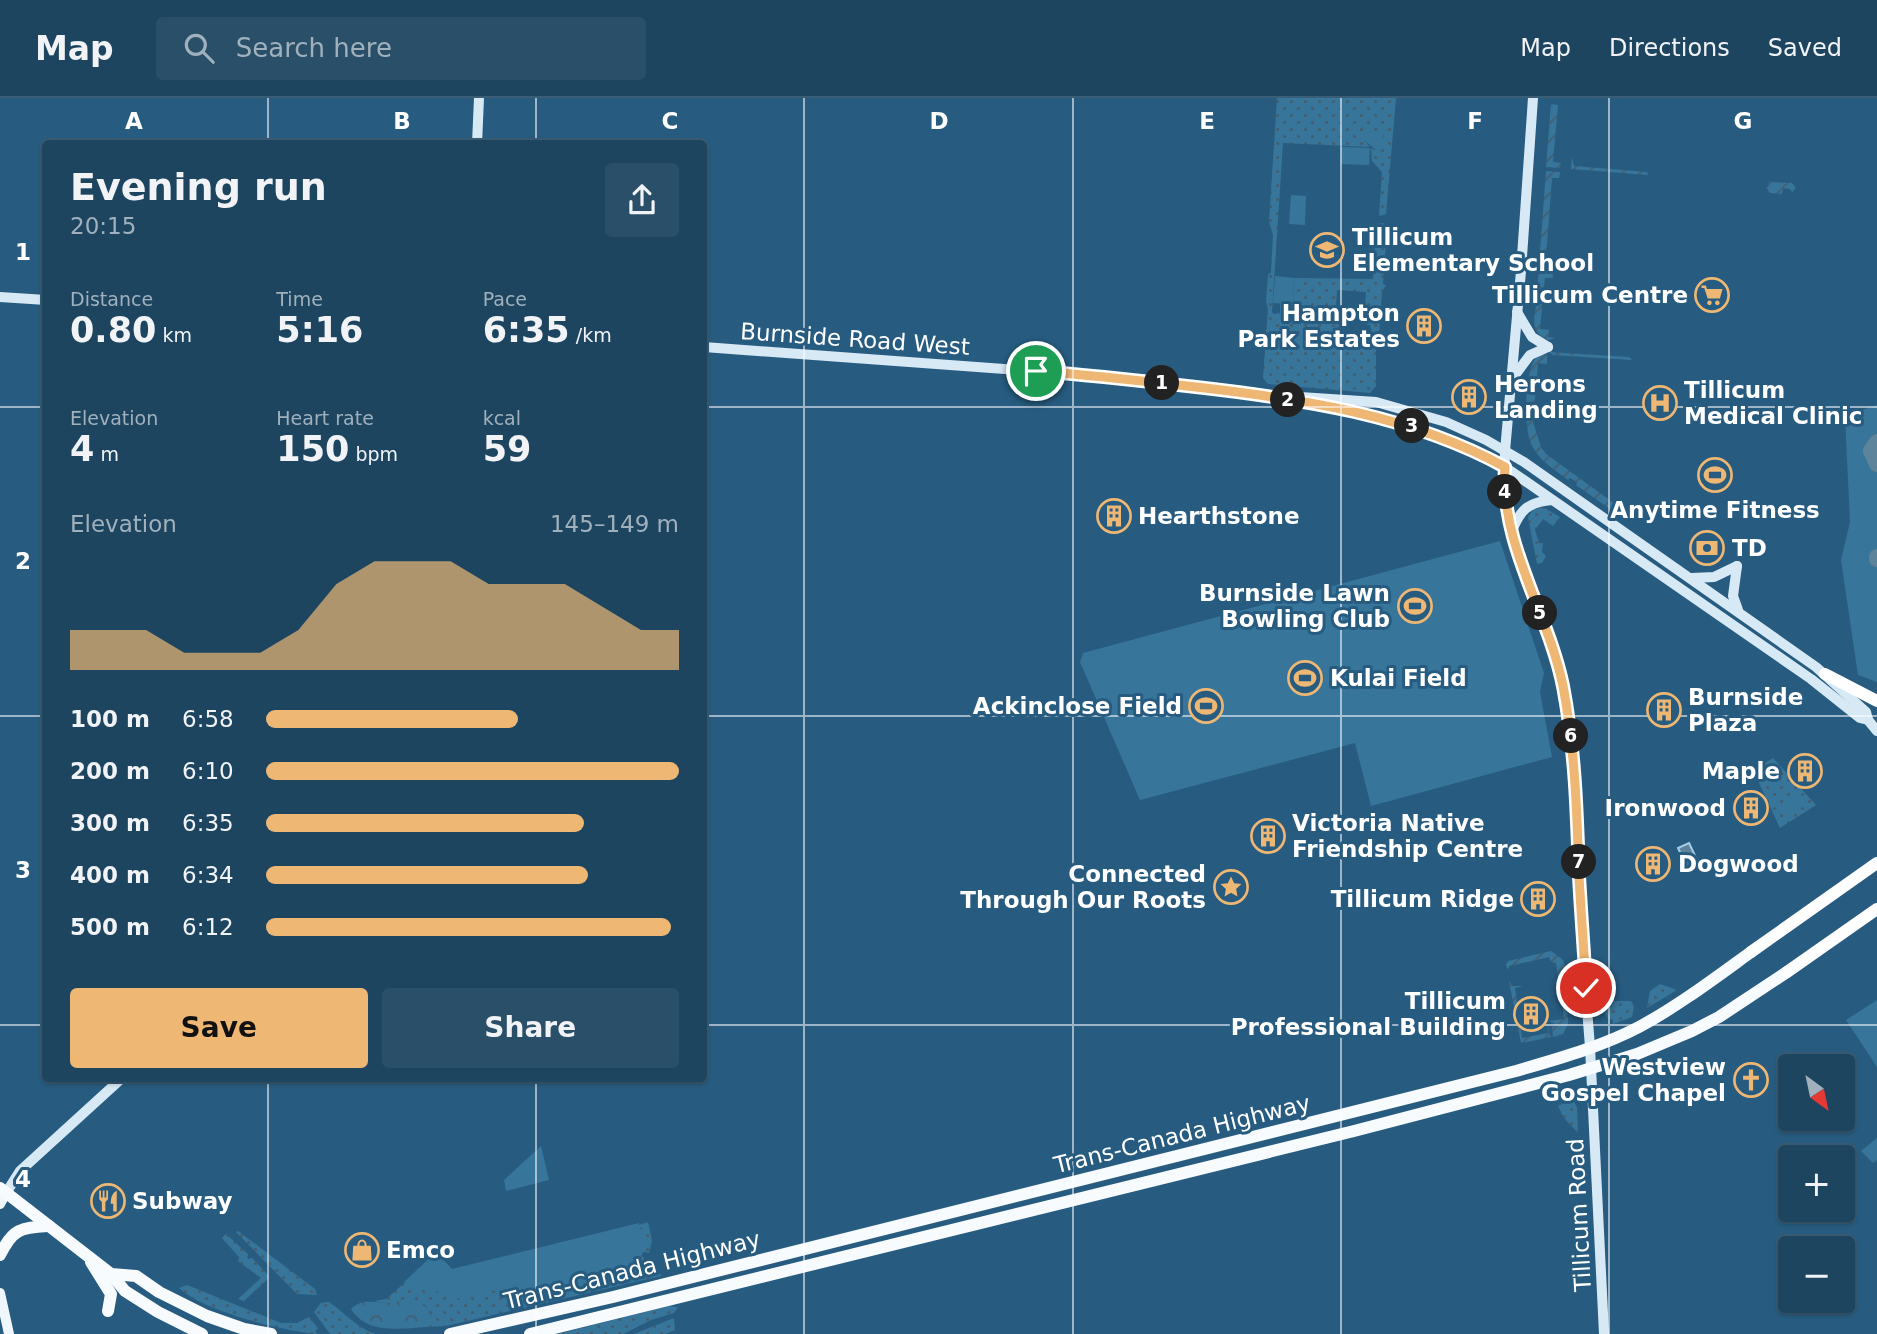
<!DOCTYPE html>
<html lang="en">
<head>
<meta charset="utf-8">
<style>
  body { margin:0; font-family:"DejaVu Sans",sans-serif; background:#2a4f69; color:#f1f3f6; height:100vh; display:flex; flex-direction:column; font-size:26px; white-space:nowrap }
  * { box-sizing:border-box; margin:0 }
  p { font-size:23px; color:#a0b1bd }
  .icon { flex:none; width:38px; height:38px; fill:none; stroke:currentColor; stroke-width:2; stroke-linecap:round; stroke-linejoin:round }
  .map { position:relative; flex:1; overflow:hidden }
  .side { position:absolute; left:42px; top:42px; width:665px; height:942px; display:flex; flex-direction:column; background:#1d4560; border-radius:7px; box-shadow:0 2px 5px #0004,0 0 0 2px #3b5d75 }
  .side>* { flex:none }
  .needle { width:46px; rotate:147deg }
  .buttons { position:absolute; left:1778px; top:956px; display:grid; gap:14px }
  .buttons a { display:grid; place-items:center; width:77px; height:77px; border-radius:7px; background:#1d4560; box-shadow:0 2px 5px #0004,0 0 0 2px #3b5d75; font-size:35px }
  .pin { position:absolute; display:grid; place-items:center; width:60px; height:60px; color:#fff; margin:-30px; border:4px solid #fff; border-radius:50%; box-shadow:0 2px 7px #0007 }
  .km { position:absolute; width:35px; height:35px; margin:-18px; border-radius:50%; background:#222; color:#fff; font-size:19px; line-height:35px; text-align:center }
  .round { display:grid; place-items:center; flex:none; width:74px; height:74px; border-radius:7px; background:#2a4f69 }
  .summary { display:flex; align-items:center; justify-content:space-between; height:119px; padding:0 28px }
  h1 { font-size:38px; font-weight:700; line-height:52px }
  .metrics { display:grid; grid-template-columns:repeat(3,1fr); gap:10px; height:119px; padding:7px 28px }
  .metrics div { display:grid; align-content:center }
  .metrics b { font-size:35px; font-weight:700 }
  .metrics small { font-size:19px; font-weight:400 }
  .metrics p { font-size:19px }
  .chart { height:196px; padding:14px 28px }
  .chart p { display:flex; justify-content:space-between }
  .chart svg { width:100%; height:126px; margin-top:7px; fill:#eeb774; opacity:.7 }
  .cta { display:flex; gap:14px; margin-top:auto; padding:14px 28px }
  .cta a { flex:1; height:80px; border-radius:7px; background:#eeb774; color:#111; font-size:28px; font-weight:700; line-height:80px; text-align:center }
  .cta a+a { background:#2a4f69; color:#f1f3f6 }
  ul { padding:0 28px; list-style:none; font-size:23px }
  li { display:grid; grid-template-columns:112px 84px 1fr; align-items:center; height:52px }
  li i { height:18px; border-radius:9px; background:#eeb774 }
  header { display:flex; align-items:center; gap:42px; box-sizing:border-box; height:98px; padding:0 35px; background:#1d4560; border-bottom:2px solid #3b5d75 }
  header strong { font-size:33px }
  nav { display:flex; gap:38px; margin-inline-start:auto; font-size:24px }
  .search { width:490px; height:63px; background:#2a4f69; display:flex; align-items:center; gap:18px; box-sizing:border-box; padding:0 24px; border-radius:7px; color:#a0b1bd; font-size:26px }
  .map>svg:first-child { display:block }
  .grass { fill:url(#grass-dots) }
  .forest { fill:url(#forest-crowns) }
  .park { fill:#38759b }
  .garden { fill:url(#garden-furrows) }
  .water { fill:#5e849c; stroke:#a3cde6; stroke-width:2 }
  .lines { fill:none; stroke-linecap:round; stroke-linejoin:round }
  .river { stroke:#5e849c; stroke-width:16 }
  .secondary { stroke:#d8e9f6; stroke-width:10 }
  .primary { stroke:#eff7fd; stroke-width:10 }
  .trunk { stroke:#f7fbfe; stroke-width:12 }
  .motorway { stroke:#fff; stroke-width:12 }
  .route-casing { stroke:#fff; stroke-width:14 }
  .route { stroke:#eeb774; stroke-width:9 }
  .grid { fill:none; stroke:#fff; stroke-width:2; stroke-opacity:0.55 }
  .labels { text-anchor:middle; stroke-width:6; stroke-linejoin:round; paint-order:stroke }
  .poi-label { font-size:23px; font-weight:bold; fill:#fff; stroke:#275c80; text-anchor:start }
  .street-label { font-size:23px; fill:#fff; stroke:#275c80 }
  .grid-label { font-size:23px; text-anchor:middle; font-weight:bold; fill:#fff; stroke:#275c80; stroke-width:6; stroke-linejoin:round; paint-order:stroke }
</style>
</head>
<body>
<header>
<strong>Map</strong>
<div class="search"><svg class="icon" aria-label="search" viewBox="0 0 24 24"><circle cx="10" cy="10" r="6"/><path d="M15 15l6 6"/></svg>Search here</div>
<nav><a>Map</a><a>Directions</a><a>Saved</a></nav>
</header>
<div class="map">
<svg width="1877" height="1236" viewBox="0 0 1877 1236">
  <defs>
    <pattern id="grass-dots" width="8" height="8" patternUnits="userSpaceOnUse" patternTransform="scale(1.75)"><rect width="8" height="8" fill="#38759b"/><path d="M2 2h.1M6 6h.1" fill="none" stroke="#435e70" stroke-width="1.8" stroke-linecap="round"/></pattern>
    <pattern id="forest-crowns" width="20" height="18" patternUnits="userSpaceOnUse" patternTransform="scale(1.75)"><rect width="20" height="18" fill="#38759b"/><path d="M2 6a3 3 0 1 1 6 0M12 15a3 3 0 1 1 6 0" fill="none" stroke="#435e70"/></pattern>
    <pattern id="garden-furrows" width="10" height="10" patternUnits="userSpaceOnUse" patternTransform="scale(1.75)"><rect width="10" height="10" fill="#38759b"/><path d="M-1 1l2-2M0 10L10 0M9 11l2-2" fill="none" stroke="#435e70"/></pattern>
  </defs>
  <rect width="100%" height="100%" fill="#275c80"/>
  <g class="grass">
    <polygon points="1277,0 1396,0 1386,116 1379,118 1382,74 1372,63 1371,50 1377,53 1364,42 1370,49 1283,45 1272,214 1274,216 1280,215 1280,205 1293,206 1294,180 1373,181 1376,126 1384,125 1387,128 1383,186 1386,187 1382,194 1379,236 1372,236 1370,227 1364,226 1366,194 1337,192 1335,225 1339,225 1338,235 1333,235 1332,242 1376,246 1376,288 1370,295 1268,286 1263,280 1268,211 1266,203 1268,177 1271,174 1273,137 1269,124"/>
    <polygon points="1549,254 1629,259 1632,262 1553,257"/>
    <polygon points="1543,409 1560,419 1553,428 1543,421 1535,432 1539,445 1543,445 1542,454 1546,458 1542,465 1537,466 1528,419 1533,412"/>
    <polygon points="1773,660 1816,707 1780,730 1753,672"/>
    <polygon points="1660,886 1677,892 1647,910 1650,893"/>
    <path d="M 1602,896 L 1609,903 L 1631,903 L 1634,908 L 1632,919 L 1613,926 L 1613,922 C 1602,919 1603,906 1602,896 Z"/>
    <polygon points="1572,1001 1577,1009 1578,1035 1564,1020 1558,1008"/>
    <polygon points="648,1124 652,1143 649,1155 638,1152 635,1131 641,1126"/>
    <polygon points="238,1133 315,1191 317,1197 297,1196 236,1134"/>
    <polygon points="226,1136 248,1156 248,1161 252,1160 270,1179 244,1203 238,1201 261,1180 238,1163 239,1159 222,1140"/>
    <path d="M 631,1158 L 643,1158 L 648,1174 L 653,1177 L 661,1176 L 661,1178 L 446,1228 L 426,1229 L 426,1222 L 431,1218 L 425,1207 C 408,1204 390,1207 374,1203 L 386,1201 L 409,1181 Z"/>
    <path d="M 187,1187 L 281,1225 L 297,1225 L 309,1219 L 318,1230 L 315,1233 L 318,1236 C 283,1233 205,1214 179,1190 Z"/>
    <path d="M 329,1204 C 345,1215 358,1231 376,1236 L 330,1236 L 314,1214 L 321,1205 Z"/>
    <polygon points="669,1208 678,1209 674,1215 651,1222 623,1236 558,1236"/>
    <polygon points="674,1220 675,1232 665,1236 634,1236"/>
  </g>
  <path class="forest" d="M 409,1201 C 419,1201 428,1208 431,1219 L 426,1222 L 426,1229 C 398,1231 367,1236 351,1211 C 361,1201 371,1204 385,1205 C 393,1206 401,1203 409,1201 Z"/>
  <g class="park">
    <polygon points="1374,34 1382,34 1385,46 1377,53 1364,41 1368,35"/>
    <polygon points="1341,49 1370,50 1369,67 1341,66"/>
    <polygon points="1291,97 1306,98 1305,127 1289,126"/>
    <polygon points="1275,178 1294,180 1293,206 1273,205"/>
    <polygon points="1877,307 1877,584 1858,577 1841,462 1850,424 1845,318"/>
    <polygon points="1500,443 1544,575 1540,594 1552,659 1371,708 1355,645 1140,702 1080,564 1083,555"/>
    <polygon points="1794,698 1802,710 1789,719 1781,706"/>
    <polygon points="1877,902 1877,969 1846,922"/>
    <polygon points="1877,1040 1877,1062 1873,1065 1861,1053"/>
    <polygon points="541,1048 549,1082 506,1093 504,1082"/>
    <polygon points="639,1125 646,1150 633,1171 518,1199 515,1187 461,1201 404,1184 436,1154 452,1171"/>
  </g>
  <g class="garden">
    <polygon points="1551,6 1558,7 1553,64 1561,65 1560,70 1546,69"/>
    <polygon points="1572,59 1574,68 1647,74 1648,77 1571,71"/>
    <path d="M 1546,73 L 1560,74 L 1559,80 L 1552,80 L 1545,174 L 1553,175 L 1553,180 L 1545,180 L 1540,231 L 1549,232 L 1548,239 L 1555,240 L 1549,242 C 1525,234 1537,211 1539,194 L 1537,194 Z"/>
    <polygon points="1769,84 1792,85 1796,90 1792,94 1790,91 1783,90 1782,96 1770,95 1766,89 1768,89"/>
    <path d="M 1547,255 L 1547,266 L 1538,265 L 1533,324 L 1541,349 L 1546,356 L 1618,408 L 1623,402 L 1625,404 L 1626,411 L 1617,416 L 1576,387 L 1577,384 L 1570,380 L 1568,382 C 1555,372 1540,363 1532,348 C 1523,332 1524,269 1538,257 Z"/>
    <polygon points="1551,853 1563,862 1566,870 1568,926 1563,936 1553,939 1552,929 1555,928 1555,926 1549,923 1564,921 1556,865 1551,864 1549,859 1509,868 1509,873 1506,867 1508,863"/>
    <polygon points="1509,883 1512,888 1523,888 1515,890 1522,940 1549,935 1547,925 1551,939 1521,945"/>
  </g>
  <polygon class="water" points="1689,745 1699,766 1688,772 1678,750"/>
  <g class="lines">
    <g class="river">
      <polyline points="1877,344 1871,353 1877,366"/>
      <polyline points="1877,459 1877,461"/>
    </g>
    <g class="secondary">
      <polyline points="1533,0 1521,173 1505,353 1504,391 1516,451 1558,564 1569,624 1576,694 1581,834 1590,949 1604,1236"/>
      <polyline points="477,46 479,0"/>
      <polyline points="0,199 46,202"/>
      <polyline points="1517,214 1532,239 1548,249"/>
      <polyline points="704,249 1073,276 1253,296 1376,304 1446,324 1486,342 1524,364 1816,569 1866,614 1868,622"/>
      <polyline points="1512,281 1530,257 1548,249"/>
      <path d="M 1302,304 C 1378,318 1436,331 1505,369 L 1811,581 L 1860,620 L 1868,622 L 1877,633"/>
      <path d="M 1512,433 C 1520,412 1528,404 1552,402"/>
      <polyline points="1737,468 1733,498 1738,512"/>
      <polyline points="1692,480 1714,479 1737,468"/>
      <polyline points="6,1095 20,1073 122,980"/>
    </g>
    <g class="primary">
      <polyline points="0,1106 6,1095"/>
      <polyline points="0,1195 9,1236"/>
    </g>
    <g class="trunk">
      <polyline points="0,1090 111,1176 125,1193 158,1214 202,1236"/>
      <path d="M 0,1157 C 13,1130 21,1130 49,1128"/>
      <polyline points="91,1164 111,1196 108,1213"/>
      <polyline points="111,1176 136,1178 159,1194 207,1218 244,1231 271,1236"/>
      <path d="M 450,1236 L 613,1199 L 1516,973 C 1557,961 1601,949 1639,929 C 1678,908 1715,880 1751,854"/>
      <polyline points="530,1236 1354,1033 1569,977 1637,956 1692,933 1719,919 1787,874"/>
    </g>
    <g class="motorway">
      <polyline points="1825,576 1877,603"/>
      <polyline points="1751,854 1877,765"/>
      <polyline points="1787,874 1877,811"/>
    </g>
  </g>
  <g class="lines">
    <g class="route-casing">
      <path id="route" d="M 1036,273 C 1089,277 1143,283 1196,289 C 1302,301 1410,317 1505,369 C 1500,447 1548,514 1563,588 C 1575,651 1577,714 1579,778 C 1581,815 1584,852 1586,890"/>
    </g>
    <use href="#route" class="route"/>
  </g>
  <path class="grid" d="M 268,0 L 268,46M 536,0 L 536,46M 804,0 L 804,1236M 1073,0 L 1073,1236M 1341,0 L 1341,1236M 1609,0 L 1609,1236M 0,309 L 46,309M 704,309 L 1877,309M 0,618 L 46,618M 704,618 L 1877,618M 0,927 L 46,927M 704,927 L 1877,927M 268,980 L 268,1236M 536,980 L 536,1236"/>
  <defs>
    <g id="school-ring" transform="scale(1.75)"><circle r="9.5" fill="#275c80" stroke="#eeb774" stroke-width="1.5"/><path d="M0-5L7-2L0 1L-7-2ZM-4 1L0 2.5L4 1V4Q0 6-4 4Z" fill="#eeb774"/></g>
    <g id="supermarket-ring" transform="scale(1.75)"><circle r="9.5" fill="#275c80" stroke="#eeb774" stroke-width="1.5"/><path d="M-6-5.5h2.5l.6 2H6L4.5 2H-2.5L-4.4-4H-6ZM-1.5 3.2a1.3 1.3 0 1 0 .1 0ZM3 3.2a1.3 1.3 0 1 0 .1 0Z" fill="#eeb774"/></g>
    <g id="building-ring" transform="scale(1.75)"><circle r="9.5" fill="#275c80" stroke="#eeb774" stroke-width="1.5"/><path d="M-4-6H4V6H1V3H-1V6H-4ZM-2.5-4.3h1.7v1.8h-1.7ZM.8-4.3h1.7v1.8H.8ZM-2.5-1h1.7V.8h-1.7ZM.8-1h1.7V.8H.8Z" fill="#eeb774"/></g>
    <g id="hospital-ring" transform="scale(1.75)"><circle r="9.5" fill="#275c80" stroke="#eeb774" stroke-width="1.5"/><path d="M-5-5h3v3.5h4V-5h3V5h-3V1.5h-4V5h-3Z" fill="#eeb774"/></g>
    <g id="stadium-ring" transform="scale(1.75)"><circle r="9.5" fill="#275c80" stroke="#eeb774" stroke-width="1.5"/><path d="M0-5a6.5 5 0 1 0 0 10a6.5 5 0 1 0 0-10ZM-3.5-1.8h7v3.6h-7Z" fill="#eeb774"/></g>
    <g id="bank-ring" transform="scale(1.75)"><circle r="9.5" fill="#275c80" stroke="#eeb774" stroke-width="1.5"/><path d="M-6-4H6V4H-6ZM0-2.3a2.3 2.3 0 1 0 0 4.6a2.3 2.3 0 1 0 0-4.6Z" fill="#eeb774"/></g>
    <g id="sight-ring" transform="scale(1.75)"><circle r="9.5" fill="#275c80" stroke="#eeb774" stroke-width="1.5"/><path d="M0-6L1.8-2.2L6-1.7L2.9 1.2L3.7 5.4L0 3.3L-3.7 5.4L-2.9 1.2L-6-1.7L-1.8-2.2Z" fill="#eeb774"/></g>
    <g id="church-ring" transform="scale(1.75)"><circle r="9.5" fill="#275c80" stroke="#eeb774" stroke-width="1.5"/><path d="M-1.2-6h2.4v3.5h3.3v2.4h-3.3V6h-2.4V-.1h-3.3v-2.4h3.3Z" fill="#eeb774"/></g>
    <g id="restaurant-ring" transform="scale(1.75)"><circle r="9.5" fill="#275c80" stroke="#eeb774" stroke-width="1.5"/><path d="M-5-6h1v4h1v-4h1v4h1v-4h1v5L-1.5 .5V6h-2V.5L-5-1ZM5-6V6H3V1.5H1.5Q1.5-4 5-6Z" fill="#eeb774"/></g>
    <g id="shop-ring" transform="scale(1.75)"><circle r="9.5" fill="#275c80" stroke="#eeb774" stroke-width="1.5"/><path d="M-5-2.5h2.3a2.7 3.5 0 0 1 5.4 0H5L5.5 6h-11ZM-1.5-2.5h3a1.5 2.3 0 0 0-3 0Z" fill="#eeb774"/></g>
  </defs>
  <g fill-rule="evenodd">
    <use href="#school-ring" x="1327" y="152"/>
    <use href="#supermarket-ring" x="1712" y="197"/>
    <use href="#building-ring" x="1424" y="228"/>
    <use href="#building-ring" x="1469" y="299"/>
    <use href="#hospital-ring" x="1660" y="305"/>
    <use href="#stadium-ring" x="1715" y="377"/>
    <use href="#building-ring" x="1114" y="418"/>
    <use href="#bank-ring" x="1707" y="450"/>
    <use href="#stadium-ring" x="1415" y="508"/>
    <use href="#stadium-ring" x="1305" y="580"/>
    <use href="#stadium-ring" x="1206" y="608"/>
    <use href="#building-ring" x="1664" y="612"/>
    <use href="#building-ring" x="1805" y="673"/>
    <use href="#building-ring" x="1751" y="710"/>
    <use href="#building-ring" x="1268" y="738"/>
    <use href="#building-ring" x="1653" y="766"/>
    <use href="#sight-ring" x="1231" y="789"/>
    <use href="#building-ring" x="1538" y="801"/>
    <use href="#building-ring" x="1531" y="916"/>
    <use href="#church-ring" x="1751" y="982"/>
    <use href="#restaurant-ring" x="108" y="1103"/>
    <use href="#shop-ring" x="362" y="1152"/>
  </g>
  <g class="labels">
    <g class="poi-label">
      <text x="1352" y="147">Tillicum<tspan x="1352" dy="26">Elementary School</tspan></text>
      <text x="1688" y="205" text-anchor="end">Tillicum Centre</text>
      <text x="1400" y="223" text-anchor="end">Hampton<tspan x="1400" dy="26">Park Estates</tspan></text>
      <text x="1494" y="294">Herons<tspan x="1494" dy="26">Landing</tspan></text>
      <text x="1684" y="300">Tillicum<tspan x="1684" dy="26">Medical Clinic</tspan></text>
      <text x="1715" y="420" text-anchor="middle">Anytime Fitness</text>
      <text x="1138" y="426">Hearthstone</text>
      <text x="1732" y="458">TD</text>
      <text x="1390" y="503" text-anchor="end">Burnside Lawn<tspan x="1390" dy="26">Bowling Club</tspan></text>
      <text x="1330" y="588">Kulai Field</text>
      <text x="1688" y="607">Burnside<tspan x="1688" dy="26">Plaza</tspan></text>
      <text x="1182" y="616" text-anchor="end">Ackinclose Field</text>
      <text x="1780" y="681" text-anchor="end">Maple</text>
      <text x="1726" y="718" text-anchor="end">Ironwood</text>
      <text x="1292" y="733">Victoria Native<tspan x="1292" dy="26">Friendship Centre</tspan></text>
      <text x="1678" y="774">Dogwood</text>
      <text x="1206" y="784" text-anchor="end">Connected<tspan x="1206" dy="26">Through Our Roots</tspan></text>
      <text x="1514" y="809" text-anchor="end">Tillicum Ridge</text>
      <text x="1506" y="911" text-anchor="end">Tillicum<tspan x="1506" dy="26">Professional Building</tspan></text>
      <text x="1726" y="977" text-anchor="end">Westview<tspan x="1726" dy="26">Gospel Chapel</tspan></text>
      <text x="132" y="1111">Subway</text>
      <text x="386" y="1160">Emco</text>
    </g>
    <g class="street-label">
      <text transform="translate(855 241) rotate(4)" y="8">Burnside Road West</text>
      <text transform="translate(1182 1036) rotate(-14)" y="8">Trans-Canada Highway</text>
      <text transform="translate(1579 1117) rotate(-93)" y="8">Tillicum Road</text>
      <text transform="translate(632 1172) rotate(-14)" y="8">Trans-Canada Highway</text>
    </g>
  </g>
  <g class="grid-label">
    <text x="134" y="31">A</text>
    <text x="402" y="31">B</text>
    <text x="670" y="31">C</text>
    <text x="939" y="31">D</text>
    <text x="1207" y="31">E</text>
    <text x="1475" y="31">F</text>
    <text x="1743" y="31">G</text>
    <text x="23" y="162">1</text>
    <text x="23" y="471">2</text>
    <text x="23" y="780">3</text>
    <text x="23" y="1089">4</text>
  </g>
</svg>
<div class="buttons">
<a><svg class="needle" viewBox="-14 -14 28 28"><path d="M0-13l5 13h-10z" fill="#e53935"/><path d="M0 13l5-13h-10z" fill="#a0b1bd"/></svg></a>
<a>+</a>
<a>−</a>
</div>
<div class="pin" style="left:1036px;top:273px;background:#1e9e55"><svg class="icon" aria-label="arrive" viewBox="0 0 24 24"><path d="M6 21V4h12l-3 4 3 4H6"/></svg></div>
<div class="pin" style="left:1586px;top:890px;background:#d93025"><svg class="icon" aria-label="check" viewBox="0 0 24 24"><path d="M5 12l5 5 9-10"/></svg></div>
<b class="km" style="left:1162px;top:285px">1</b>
<b class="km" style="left:1288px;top:302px">2</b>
<b class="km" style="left:1412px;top:328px">3</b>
<b class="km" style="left:1505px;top:394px">4</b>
<b class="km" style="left:1540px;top:515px">5</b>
<b class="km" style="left:1571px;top:638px">6</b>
<b class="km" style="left:1579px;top:764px">7</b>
<section class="side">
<div class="summary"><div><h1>Evening run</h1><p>20:15</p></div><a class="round"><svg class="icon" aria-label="share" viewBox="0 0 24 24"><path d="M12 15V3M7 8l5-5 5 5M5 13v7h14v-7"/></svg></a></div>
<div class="metrics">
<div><p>Distance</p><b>0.80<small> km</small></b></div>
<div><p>Time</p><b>5:16</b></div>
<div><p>Pace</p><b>6:35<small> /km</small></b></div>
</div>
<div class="metrics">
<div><p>Elevation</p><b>4<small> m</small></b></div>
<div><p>Heart rate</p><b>150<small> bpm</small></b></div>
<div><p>kcal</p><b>59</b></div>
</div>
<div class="chart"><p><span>Elevation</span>145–149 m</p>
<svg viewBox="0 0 160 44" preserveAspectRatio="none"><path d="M0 44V30L10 30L20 30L30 38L40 38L50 38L60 30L70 14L80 6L90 6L100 6L110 14L120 14L130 14L140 22L150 30L160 30V44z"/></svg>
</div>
<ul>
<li><b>100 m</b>6:58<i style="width:61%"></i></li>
<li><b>200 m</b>6:10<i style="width:100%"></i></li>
<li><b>300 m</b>6:35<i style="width:77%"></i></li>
<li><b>400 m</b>6:34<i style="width:78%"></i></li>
<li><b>500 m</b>6:12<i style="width:98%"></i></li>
</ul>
<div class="cta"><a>Save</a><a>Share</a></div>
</section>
</div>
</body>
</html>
